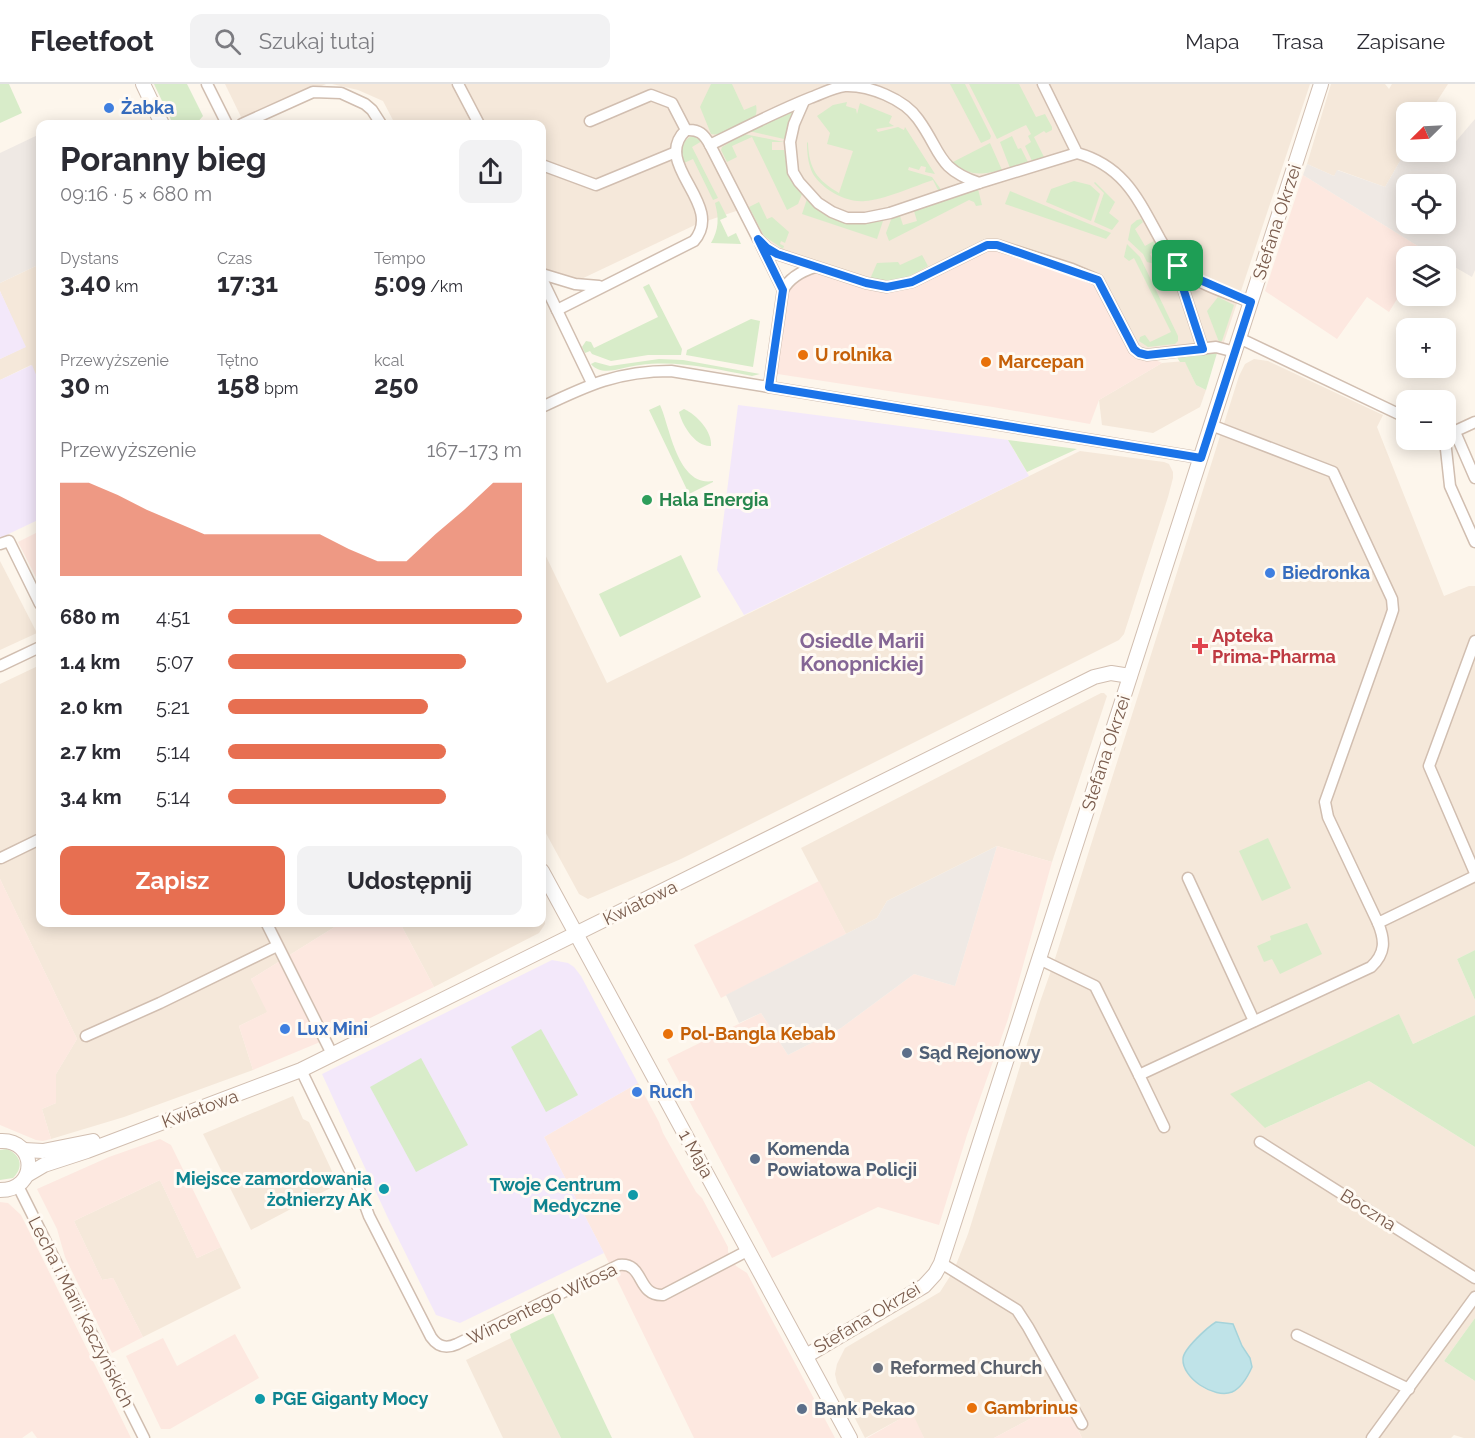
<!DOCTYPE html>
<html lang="pl">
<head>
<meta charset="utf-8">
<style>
  body { margin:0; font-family:Raleway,sans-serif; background:#f2f2f3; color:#2b2b33; height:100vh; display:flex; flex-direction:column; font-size:22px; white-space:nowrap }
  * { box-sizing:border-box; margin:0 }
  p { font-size:20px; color:#7c7c81 }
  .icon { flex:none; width:33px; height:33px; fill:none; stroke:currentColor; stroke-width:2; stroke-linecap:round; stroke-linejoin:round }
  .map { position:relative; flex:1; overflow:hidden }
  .panel { position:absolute; left:36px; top:36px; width:510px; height:807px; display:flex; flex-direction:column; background:#fff; border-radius:12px; box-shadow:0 3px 15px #0003 }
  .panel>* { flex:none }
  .needle { width:39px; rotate:246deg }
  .controls { position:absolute; left:1396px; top:18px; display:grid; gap:12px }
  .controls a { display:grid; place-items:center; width:60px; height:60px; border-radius:12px; background:#fff; box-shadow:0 3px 15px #0003; font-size:30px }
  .pin { position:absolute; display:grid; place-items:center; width:51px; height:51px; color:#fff; margin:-26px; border-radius:12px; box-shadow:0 3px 9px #0006 }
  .round { display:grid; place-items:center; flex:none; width:63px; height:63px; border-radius:12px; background:#f2f2f3 }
  .headline { display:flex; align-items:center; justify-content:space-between; height:102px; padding:0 24px }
  h1 { font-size:33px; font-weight:700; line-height:45px }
  .stats { display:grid; grid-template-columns:repeat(3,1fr); gap:9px; height:102px; padding:6px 24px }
  .stats div { display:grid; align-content:center }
  .stats b { font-size:26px; font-weight:700 }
  .stats small { font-size:16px; font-weight:400 }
  .stats p { font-size:16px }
  .chart { height:168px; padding:12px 24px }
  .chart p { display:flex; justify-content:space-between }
  .chart svg { width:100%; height:108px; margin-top:6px; fill:#e76f51; opacity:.7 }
  .action { display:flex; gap:12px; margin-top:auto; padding:12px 24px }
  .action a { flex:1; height:69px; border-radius:12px; background:#e76f51; color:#fff; font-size:24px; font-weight:700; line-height:69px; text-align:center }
  .action a+a { background:#f2f2f3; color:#2b2b33 }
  ul { padding:0 24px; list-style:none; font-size:20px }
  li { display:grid; grid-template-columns:96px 72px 1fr; align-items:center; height:45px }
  li i { height:15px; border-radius:8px; background:#e76f51 }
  header { display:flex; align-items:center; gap:36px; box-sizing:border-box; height:84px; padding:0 30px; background:#fff; border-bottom:2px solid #e1e1e2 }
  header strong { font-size:28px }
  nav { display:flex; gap:33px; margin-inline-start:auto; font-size:21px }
  .search { width:420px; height:54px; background:#f2f2f3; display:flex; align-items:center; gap:15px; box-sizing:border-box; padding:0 21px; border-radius:12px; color:#7c7c81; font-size:22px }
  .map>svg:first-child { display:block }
  .residential { fill:#f5e8da }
  .commercial { fill:#fde8e0 }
  .industrial { fill:#efe9e4; fill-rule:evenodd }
  .education { fill:#f3e8fa }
  .green { fill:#d8ecc9 }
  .water { fill:#bfe3e8; stroke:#a5d3da; stroke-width:1.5 }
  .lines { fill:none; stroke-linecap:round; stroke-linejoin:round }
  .minor-casing { stroke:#d1beb0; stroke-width:13 }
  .tertiary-casing { stroke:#d1beb0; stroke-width:16 }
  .minor { stroke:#fff; stroke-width:10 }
  .tertiary { stroke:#fff; stroke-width:14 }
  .route-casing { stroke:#fff; stroke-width:12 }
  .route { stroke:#1a73e8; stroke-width:8 }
  .shop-dot { fill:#3f7fe0; stroke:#fffaf3; stroke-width:2 }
  .food-dot { fill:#e8710a; stroke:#fffaf3; stroke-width:2 }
  .leisure-dot { fill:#2e9e5b; stroke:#fffaf3; stroke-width:2 }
  .health-dot { fill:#e0444e; stroke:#fffaf3; stroke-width:2 }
  .service-dot { fill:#5c6f8a; stroke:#fffaf3; stroke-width:2 }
  .culture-dot { fill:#0f9aa8; stroke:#fffaf3; stroke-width:2 }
  .worship-dot { fill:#6b7280; stroke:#fffaf3; stroke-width:2 }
  .labels { text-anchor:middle; stroke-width:6; stroke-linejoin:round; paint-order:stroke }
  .shop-label { font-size:18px; font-weight:bold; fill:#366cbe; stroke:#fffaf3; text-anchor:start }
  .street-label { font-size:18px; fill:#7a5c4d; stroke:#fffaf3 }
  .food-label { font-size:18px; font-weight:bold; fill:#c56008; stroke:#fffaf3; text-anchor:start }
  .leisure-label { font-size:18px; font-weight:bold; fill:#27864d; stroke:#fffaf3; text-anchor:start }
  .health-label { font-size:18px; font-weight:bold; fill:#be3a42; stroke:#fffaf3; text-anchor:start }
  .service-label { font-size:18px; font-weight:bold; fill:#4e5e75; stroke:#fffaf3; text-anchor:start }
  .culture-label { font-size:18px; font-weight:bold; fill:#0d838f; stroke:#fffaf3; text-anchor:end }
  .worship-label { font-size:18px; font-weight:bold; fill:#5b616d; stroke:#fffaf3; text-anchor:start }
  .neighbourhood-label { font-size:20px; font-weight:bold; fill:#846695; stroke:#fffaf3 }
</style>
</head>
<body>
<header>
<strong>Fleetfoot</strong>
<div class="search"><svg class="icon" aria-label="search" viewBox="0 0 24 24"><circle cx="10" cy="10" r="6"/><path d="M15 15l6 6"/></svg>Szukaj tutaj</div>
<nav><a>Mapa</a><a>Trasa</a><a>Zapisane</a></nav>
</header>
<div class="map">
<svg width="1475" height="1354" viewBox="0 0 1475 1354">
  <rect width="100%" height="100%" fill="#fdf6ec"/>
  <g class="residential">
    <polygon points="225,0 326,0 243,37"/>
    <polygon points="332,0 1310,0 1222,264 1147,271 887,203 767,164 742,125 695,141 575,198 542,185 542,40 395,40 383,17 358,6"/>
    <polygon points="1331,0 1385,0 1389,5 1392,0 1448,0 1430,28 1407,28 1407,65 1385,103 1338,86 1334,92 1307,80"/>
    <polygon points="40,180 40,300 31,281 0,296 0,275 25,263 0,207 0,199"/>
    <polygon points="1254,275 1268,277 1383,331 1377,343 1444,512 1469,502 1475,502 1475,866 1457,875 1475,916 1475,931 1413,960 1399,931 1265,1044 1369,997 1475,1063 1475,1234 1444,1277 1475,1297 1475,1354 1464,1354 1454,1351 1451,1354 1082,1354 1064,1317 994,1354 924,1354 911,1329 865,1354 837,1299 835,1290 837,1280 845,1264 940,1208 954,1186 968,1150 1040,918 1053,881 1239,292 1245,280"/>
    <polygon points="1185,277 1196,301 1206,306 1200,323 1153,349 1102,341 1099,316 1162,279"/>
    <polygon points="1080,367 1164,378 1169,380 1173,388 1173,394 1168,413 1124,550 1119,556 681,775 588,815 579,810 542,742 542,464 607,599"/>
    <polygon points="0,477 37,549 0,566"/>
    <polygon points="40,581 40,838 341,839 251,895 268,928 239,942 253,986 124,1033 51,1055 42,1025 56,1019 56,990 77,955 0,795 0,600"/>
    <polygon points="1101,609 1104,609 1107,612 1052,778 997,762 887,817 877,834 846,850 801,764"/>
    <polygon points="542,819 544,826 545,840 539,849 434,903 400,839 542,838"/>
    <polygon points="293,1012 303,1035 309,1038 338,1100 251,1146 203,1050"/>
    <polygon points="160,1096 197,1174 221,1163 241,1204 143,1253 113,1194 102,1196 74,1137"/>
    <polygon points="511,1254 561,1354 503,1354 466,1276"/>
  </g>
  <g class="commercial">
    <polygon points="1303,91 1426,167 1423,172 1407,172 1407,199 1389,228 1367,213 1337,255 1265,207"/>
    <polygon points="987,161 1093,192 1134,265 1162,279 1099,316 1090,340 993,323 771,289 783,206 806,185 887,203"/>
    <polygon points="40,447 40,501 18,458"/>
    <polygon points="997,762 1052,778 1008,935 967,1051 939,1141 878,1123 772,1174 667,975 761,929 788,971 841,944 914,890 955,902"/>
    <polygon points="0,795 77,955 56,990 56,1019 42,1025 51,1055 43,1057 36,1056 0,1041"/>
    <polygon points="819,797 846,850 721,914 694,861"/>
    <polygon points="341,839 400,839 434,903 325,956 253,986 239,942 267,928 251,895"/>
    <polygon points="638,999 659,1038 663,1049 696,1108 702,1114 728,1163 728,1168 736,1182 747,1189 835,1354 694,1354 604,1169 544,1053"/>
    <polygon points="160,1055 171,1061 221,1163 197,1174 160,1096 74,1137 102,1196 113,1194 143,1253 112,1269 65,1173 57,1145 37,1105 109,1073"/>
    <polygon points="0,1118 8,1119 21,1131 131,1354 37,1354 32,1347 22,1354 0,1354"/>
    <polygon points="235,1250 259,1294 170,1345 161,1345 126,1272 163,1254 177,1282"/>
    <polygon points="1064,1317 1082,1354 994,1354"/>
    <polygon points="912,1328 924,1354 867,1354"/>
  </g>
  <g class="industrial">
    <path d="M 1475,35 L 1475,186 L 1472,193 L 1446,178 L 1446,172 L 1436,172 L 1426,167 L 1303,91 L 1307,80 L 1334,92 L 1337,86 L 1385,103 L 1407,65 L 1407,68 L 1446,68 L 1446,62 L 1452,62 ZM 1407,100 L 1446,100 L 1446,140 L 1407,140 Z"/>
    <polygon points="40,50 40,180 0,199 0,69"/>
    <polygon points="997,762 955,902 914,890 841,944 788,971 761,929 739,939 726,911 877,834 887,817"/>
  </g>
  <g class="education">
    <polygon points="0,207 26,263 0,275"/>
    <polygon points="32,281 40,300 40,435 0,454 0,296"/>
    <polygon points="738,321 1008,356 1029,392 744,531 717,486"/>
    <polygon points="552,876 568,879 574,883 581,892 638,999 544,1053 604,1169 460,1239 436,1231 387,1132 322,990"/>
  </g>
  <g class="green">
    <polygon points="0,0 9,0 22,29 0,39"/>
    <polygon points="154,0 187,0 203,32 196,40 173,40"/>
    <path d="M 711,0 L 732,0 L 744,26 L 756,21 C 757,26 757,31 753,35 C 746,41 720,53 711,50 L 700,23 Z"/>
    <polygon points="950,0 965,0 991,52 990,55 981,59"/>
    <polygon points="969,0 1019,0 1036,33 1045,30 1052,43 1052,46 1046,49 1044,47 1034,53 1044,73 1032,77 1025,62 1031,58 1028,52 1031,50 1026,41 997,55"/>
    <path d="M 847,18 L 846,22 L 856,25 L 857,30 L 860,19 L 892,32 L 889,39 L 894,42 L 876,45 L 878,48 L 898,43 L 904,46 L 905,43 L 935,90 L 925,88 L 926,83 L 921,82 L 919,86 L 909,83 L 908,86 L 932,93 L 942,107 L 938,106 L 933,96 C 915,102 883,116 865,117 C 847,119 823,106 813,90 C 808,80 807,69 807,58 L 808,59 C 809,85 817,96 839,109 L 853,67 L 827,60 L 830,49 L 817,32 L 833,21 Z"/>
    <polygon points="791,26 794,30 784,55 749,47"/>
    <polygon points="744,50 784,58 772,58 772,66 784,66 789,94 802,110 798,120 787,126 752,53 732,62 737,73 727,78 721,66 722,63"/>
    <path d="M 693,52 L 702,57 L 692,63 L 718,114 L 713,116 L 693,75 L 684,79 C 680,69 681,55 693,52 Z"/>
    <polygon points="1012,52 1018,65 1021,64 1028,78 1010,84 1000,58"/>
    <path d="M 990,59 L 1002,86 C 979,91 972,92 951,79 Z"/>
    <polygon points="1074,97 1090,101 1100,110 1091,137 1046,118 1051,105"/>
    <polygon points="1095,98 1115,118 1109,129 1119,137 1112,146 1094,138 1104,109 1094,99"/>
    <polygon points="978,105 982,121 976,122 974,118 969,116 889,157 886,149 892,133 900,132 903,141 917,137 914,127"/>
    <polygon points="1010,107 1111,149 1106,155 1005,120"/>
    <path d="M 807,115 C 833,140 849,142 883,137 L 877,155 L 802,130 Z"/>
    <path d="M 719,117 L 727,133 L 720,136 L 728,153 L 736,149 L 741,160 L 711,159 C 719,145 719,134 715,119 Z"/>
    <polygon points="759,118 767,135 772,133 789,148 785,159 781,157 780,160 784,162 783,165 764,152 749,123"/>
    <polygon points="1137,136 1141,135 1143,138 1135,145 1145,162 1154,157 1159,165 1150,170 1155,180 1147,178 1143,170 1128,156 1131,141"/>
    <polygon points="1127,160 1140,173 1178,252 1178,257 1175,260 1148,263 1139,257 1140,253 1145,251 1150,258 1171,248 1134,174 1129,177 1124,173"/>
    <path d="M 922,171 L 928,182 C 905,195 897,199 870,195 L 877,179 L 898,178 L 900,181 Z"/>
    <polygon points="649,200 682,265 681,271 648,271 611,277 592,270 590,267 585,269 582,263 586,257 591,258 594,264 658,233 643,203"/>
    <polygon points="1218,213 1234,221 1222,257 1219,258 1207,227"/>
    <polygon points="751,235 760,237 753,283 686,271 687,266"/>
    <polygon points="1213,268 1217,269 1206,306 1196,301 1185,278 1180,278 1176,272"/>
    <path d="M 659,275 L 683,276 L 760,290 L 752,292 C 715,285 678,276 640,281 C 625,282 602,294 591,280 L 595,278 L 610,282 Z"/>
    <path d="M 660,321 C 670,342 677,403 713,397 L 713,398 L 689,410 L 649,326 Z"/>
    <path d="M 684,325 C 697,331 712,347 711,362 C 695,363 682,341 679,328 Z"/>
    <polygon points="1008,356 1077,365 1027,388"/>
    <polygon points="681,471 701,513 620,553 599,510"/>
    <polygon points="1268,754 1291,804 1262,817 1239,767"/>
    <polygon points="1307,839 1322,870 1280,890 1272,875 1264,878 1257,862 1271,856 1270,852"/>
    <polygon points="1475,866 1475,916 1457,875"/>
    <polygon points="1399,930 1413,960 1475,931 1475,1063 1369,997 1265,1044 1230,1010"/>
    <polygon points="541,945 578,1011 546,1028 511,963"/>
    <polygon points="421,974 468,1061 416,1088 370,1003"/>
    <path d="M 7,1065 C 21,1071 24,1083 13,1094 L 0,1096 L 0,1066 Z"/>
    <polygon points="553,1229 612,1354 561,1354 511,1254 510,1250"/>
    <polygon points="1475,1234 1475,1297 1444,1277"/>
  </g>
  <path class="water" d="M 1216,1238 L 1233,1240 L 1242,1262 L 1250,1274 L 1252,1283 C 1248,1292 1241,1304 1232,1308 C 1214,1315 1182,1294 1183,1275 C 1183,1265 1208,1243 1216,1238 Z"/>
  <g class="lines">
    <g class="minor-casing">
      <g id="minor">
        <polyline points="207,0 227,40"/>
        <polyline points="458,0 479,40"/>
        <path d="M 1043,0 L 1077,69 C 1124,82 1138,115 1160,155 C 1166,165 1172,176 1181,185 C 1197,200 1230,210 1251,218"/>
        <polyline points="804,17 794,40 790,58 793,88 799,98 818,119 832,128 847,134 865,134 890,129 979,99 1077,69"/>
        <path d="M 590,37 L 651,11 L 672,19 L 686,46 C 699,45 704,50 710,61 C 744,44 775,28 810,14 C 821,10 834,3 845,2 C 869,1 904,15 918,35 C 942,68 936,84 979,99"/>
        <polyline points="242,40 313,8 341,9 365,20 372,26 381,40"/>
        <polyline points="710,61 758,155 767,164 777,170 866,199 887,203 912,198 987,161 997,161 1072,185 1098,196 1134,265 1139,269 1147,271 1216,263 1235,268"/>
        <polyline points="542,81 596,101 676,68"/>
        <polyline points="761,161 783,206 769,303"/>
        <polyline points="1178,182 1181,198 1203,265"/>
        <polyline points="542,190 575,200 599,202"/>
        <polyline points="542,195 592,299"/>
        <path d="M 783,206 C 790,193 802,187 815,183"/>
        <path d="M 557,226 L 694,157 C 726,120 650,80 686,46"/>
        <polyline points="1239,254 1407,334"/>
        <path d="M 542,323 C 588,301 618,287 671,287 L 1201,374"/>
        <polyline points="1211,341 1333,388 1392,515 1393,526 1390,535 1325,718 1328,733 1378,839 1475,792"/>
        <polyline points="1455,348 1475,394"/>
        <polyline points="1449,350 1475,338"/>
        <polyline points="1445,356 1450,402 1475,458"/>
        <polyline points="0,460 9,457 40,520"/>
        <polyline points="1475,557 1429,682 1475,789"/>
        <polyline points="0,582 40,563"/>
        <polyline points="1,774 40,755"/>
        <polyline points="1188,794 1254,937"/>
        <polyline points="266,838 332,970"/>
        <path d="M 1039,875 L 1095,902 L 1139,991 L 1371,883 C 1386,869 1385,856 1378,839"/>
        <polyline points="86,952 160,919 277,862"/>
        <path d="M 301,986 L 361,1110 L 369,1132 L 431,1253 C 438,1263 446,1265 457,1260 L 619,1181 C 645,1178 636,1212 663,1211 L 749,1166"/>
        <polyline points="1139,991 1164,1043"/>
        <polyline points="1260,1058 1475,1194"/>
        <polyline points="18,1102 144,1354"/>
        <polyline points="941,1179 1017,1226 1028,1243 1082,1340"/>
        <polyline points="1297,1251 1409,1305"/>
        <polyline points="1372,1354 1475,1213"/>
      </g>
    </g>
    <g class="tertiary-casing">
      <g id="tertiary">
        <polyline points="143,0 162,40"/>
        <polyline points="542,787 850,1354"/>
        <path d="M 0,1057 C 37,1055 39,1106 0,1106"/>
        <polyline points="24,1066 43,1067 93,1057"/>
        <polyline points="27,1091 44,1081 87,1067 301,986 1094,593 1111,589 1130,592"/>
        <polyline points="806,1272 924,1202 935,1190 941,1179 1321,0"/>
      </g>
    </g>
    <use href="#minor" class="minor"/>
    <use href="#tertiary" class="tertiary"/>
  </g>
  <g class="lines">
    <g class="route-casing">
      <polygon id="route" points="758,155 767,164 777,170 866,199 887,203 912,198 987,161 997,161 1098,196 1134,265 1139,269 1147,271 1203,265 1181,198 1178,182 1191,192 1251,218 1201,374 769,303 783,206"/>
    </g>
    <use href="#route" class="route"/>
  </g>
  <g class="shop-dot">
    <circle cx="109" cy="24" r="6"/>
    <circle cx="1270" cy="489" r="6"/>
    <circle cx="285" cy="945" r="6"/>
    <circle cx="637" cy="1008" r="6"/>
  </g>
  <g class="food-dot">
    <circle cx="803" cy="271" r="6"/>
    <circle cx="986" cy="278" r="6"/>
    <circle cx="668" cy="950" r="6"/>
    <circle cx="972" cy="1324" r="6"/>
  </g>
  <circle class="leisure-dot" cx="647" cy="416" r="6"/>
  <path class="health-dot" d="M1197 553h6v6h6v6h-6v6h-6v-6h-6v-6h6z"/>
  <g class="service-dot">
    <circle cx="907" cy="969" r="6"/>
    <circle cx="755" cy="1075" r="6"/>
    <circle cx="802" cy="1325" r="6"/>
  </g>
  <g class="culture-dot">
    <circle cx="384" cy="1105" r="6"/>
    <circle cx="633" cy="1111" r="6"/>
    <circle cx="260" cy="1315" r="6"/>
  </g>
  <circle class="worship-dot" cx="878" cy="1284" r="6"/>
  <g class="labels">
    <g class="shop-label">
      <text x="121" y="30">Żabka</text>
      <text x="1282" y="495">Biedronka</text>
      <text x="297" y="951">Lux Mini</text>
      <text x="649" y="1014">Ruch</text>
    </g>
    <g class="street-label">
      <text transform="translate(1277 138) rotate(-72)" y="6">Stefana Okrzei</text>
      <text transform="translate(1106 669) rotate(-72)" y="6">Stefana Okrzei</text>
      <text transform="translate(640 819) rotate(-26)" y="6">Kwiatowa</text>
      <text transform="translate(200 1025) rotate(-20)" y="6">Kwiatowa</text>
      <text transform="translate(696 1070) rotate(61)" y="6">1 Maja</text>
      <text transform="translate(1368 1126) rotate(32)" y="6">Boczna</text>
      <text transform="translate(542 1220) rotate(-26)" y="6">Wincentego Witosa</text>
      <text transform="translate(81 1228) rotate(63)" y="6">Lecha i Marii Kaczyńskich</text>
      <text transform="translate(867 1234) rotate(-31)" y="6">Stefana Okrzei</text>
    </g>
    <g class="food-label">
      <text x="815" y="277">U rolnika</text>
      <text x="998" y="284">Marcepan</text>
      <text x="680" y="956">Pol-Bangla Kebab</text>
      <text x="984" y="1330">Gambrinus</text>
    </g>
    <g class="leisure-label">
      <text x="659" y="422">Hala Energia</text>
    </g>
    <g class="health-label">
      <text x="1212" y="558">Apteka<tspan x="1212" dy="21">Prima-Pharma</tspan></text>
    </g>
    <g class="service-label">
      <text x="919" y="975">Sąd Rejonowy</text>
      <text x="767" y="1071">Komenda<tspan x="767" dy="21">Powiatowa Policji</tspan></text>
      <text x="814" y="1331">Bank Pekao</text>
    </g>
    <g class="culture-label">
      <text x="372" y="1101">Miejsce zamordowania<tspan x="372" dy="21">żołnierzy AK</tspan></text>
      <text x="621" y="1107">Twoje Centrum<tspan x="621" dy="21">Medyczne</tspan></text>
      <text x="272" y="1321" text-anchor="start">PGE Giganty Mocy</text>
    </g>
    <g class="worship-label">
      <text x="890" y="1290">Reformed Church</text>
    </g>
    <g class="neighbourhood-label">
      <text x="862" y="564">Osiedle Marii<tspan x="862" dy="23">Konopnickiej</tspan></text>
    </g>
  </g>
</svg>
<div class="controls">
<a><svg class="needle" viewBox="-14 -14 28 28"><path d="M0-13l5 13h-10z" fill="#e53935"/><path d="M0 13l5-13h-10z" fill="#7c7c81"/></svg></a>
<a><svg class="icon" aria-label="locate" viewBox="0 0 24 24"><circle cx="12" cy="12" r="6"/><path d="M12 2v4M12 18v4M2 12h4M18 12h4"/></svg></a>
<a><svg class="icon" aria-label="layers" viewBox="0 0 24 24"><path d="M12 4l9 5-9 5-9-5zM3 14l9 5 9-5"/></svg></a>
<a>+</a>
<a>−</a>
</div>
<div class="pin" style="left:1178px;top:182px;background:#1e9e55"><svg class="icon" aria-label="arrive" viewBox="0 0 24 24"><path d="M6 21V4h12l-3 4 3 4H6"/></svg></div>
<section class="panel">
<div class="headline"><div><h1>Poranny bieg</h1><p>09:16 · 5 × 680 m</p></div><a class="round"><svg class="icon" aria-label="share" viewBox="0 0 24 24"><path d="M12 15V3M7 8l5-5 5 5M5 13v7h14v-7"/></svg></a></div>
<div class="stats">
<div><p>Dystans</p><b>3.40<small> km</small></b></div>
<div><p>Czas</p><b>17:31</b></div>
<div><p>Tempo</p><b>5:09<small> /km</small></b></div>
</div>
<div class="stats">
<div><p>Przewyższenie</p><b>30<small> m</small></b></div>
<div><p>Tętno</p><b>158<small> bpm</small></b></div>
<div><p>kcal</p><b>250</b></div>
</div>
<div class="chart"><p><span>Przewyższenie</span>167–173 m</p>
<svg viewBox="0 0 160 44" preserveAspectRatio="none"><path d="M0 44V6L10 6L20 11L30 17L40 22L50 27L60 27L70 27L80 27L90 27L100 33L110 38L120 38L130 27L140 17L150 6L160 6V44z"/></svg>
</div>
<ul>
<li><b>680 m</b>4:51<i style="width:100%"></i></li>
<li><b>1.4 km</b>5:07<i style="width:81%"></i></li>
<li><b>2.0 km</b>5:21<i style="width:68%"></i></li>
<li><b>2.7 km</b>5:14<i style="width:74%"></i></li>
<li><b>3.4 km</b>5:14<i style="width:74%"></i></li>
</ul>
<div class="action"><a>Zapisz</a><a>Udostępnij</a></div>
</section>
</div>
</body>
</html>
